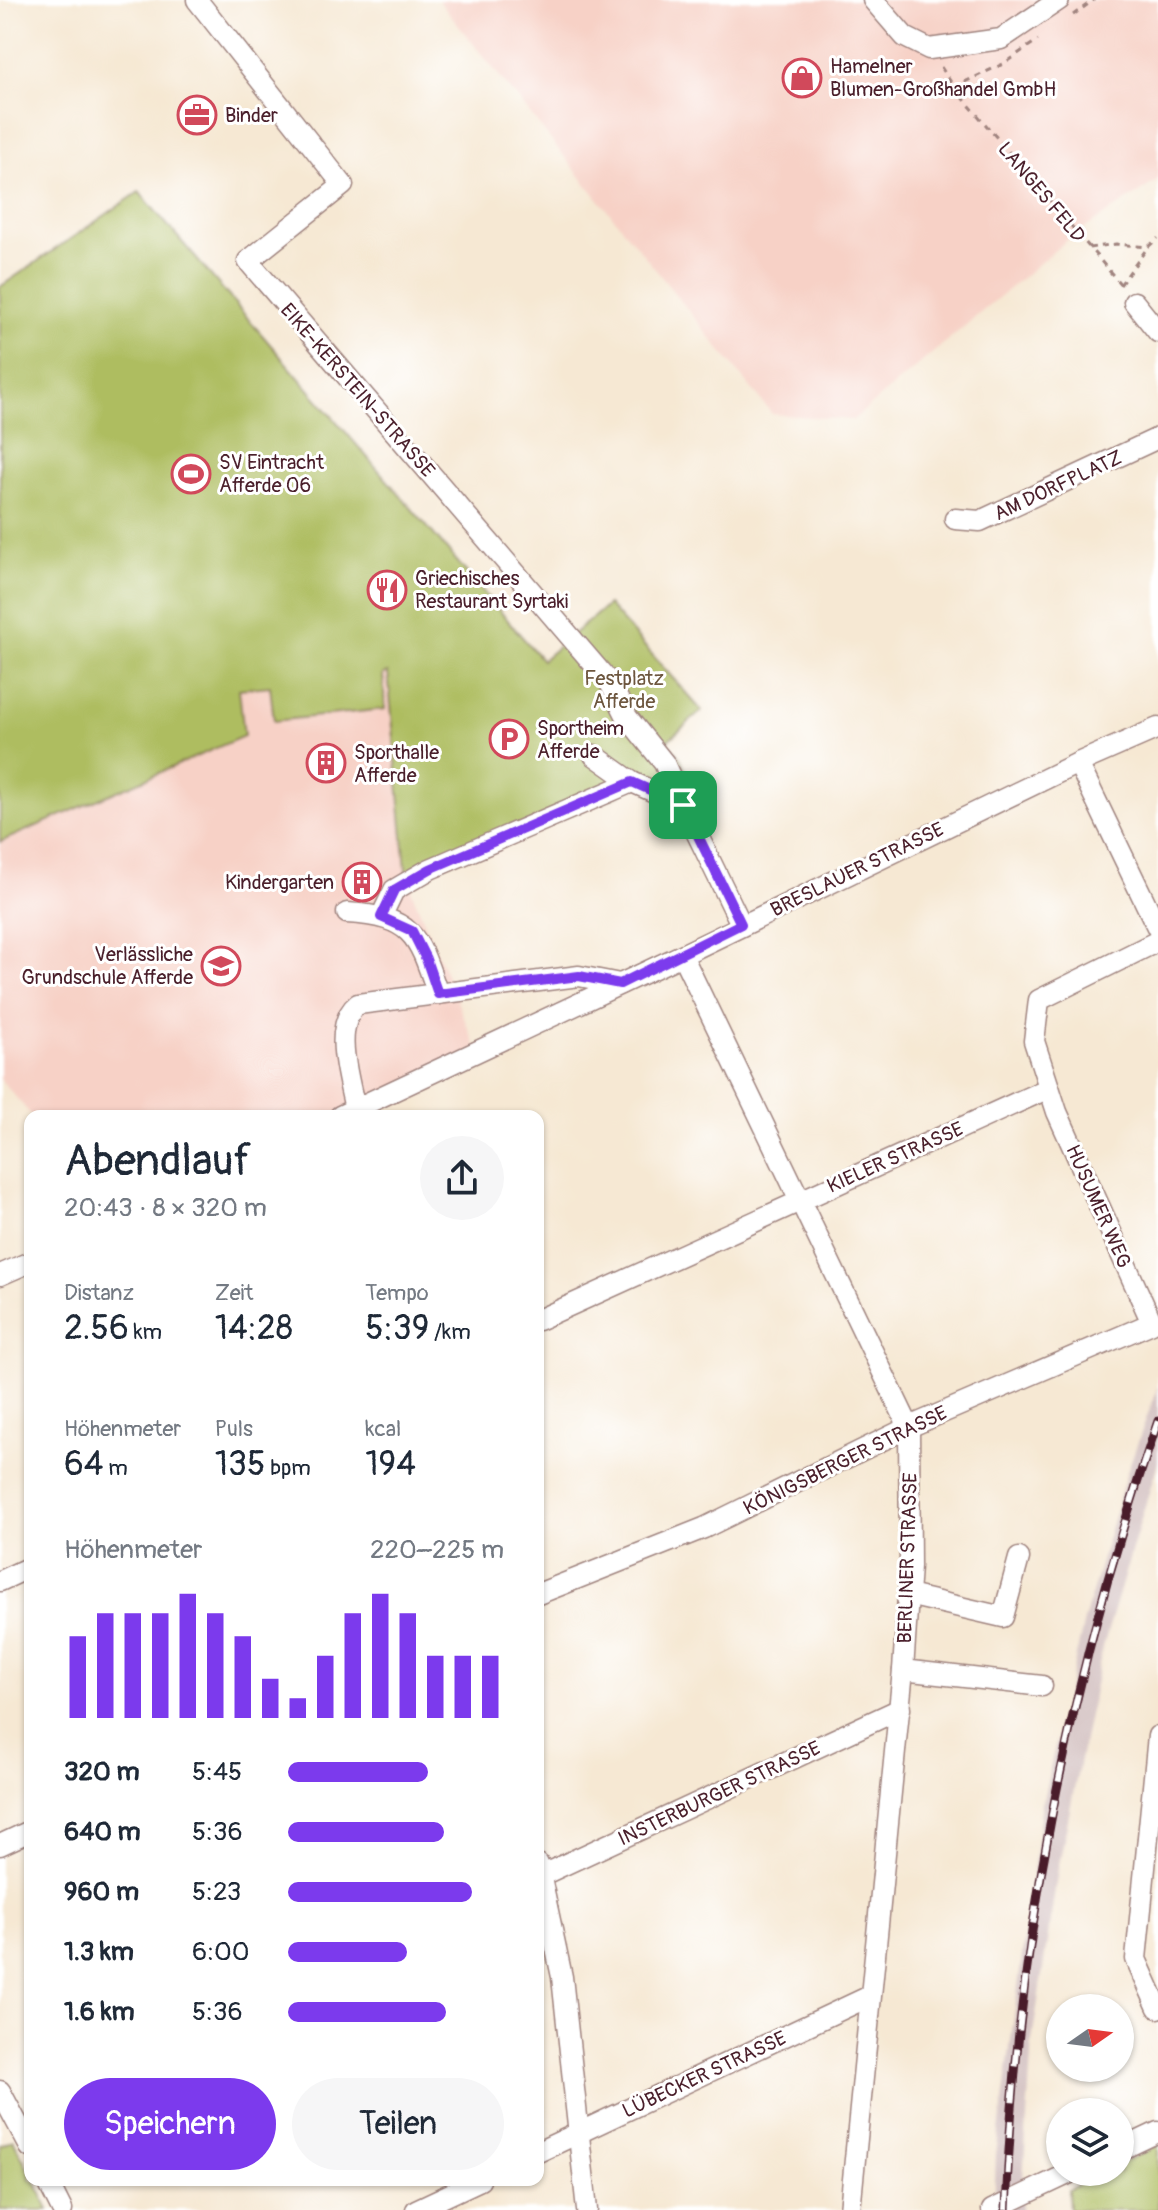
<!DOCTYPE html>
<html lang="de">
<head>
<meta charset="utf-8">
<style>
  body { margin:0; font-family:Pangolin,sans-serif; background:#f6f6f7; color:#1f2937; height:100vh; display:flex; flex-direction:column; font-size:30px; white-space:nowrap }
  * { box-sizing:border-box; margin:0 }
  p { font-size:26px; color:#747a83 }
  .icon { flex:none; width:44px; height:44px; fill:none; stroke:currentColor; stroke-width:2; stroke-linecap:round; stroke-linejoin:round }
  .map { position:relative; flex:1; overflow:hidden }
  .side { position:absolute; left:24px; top:1110px; width:520px; height:1076px; display:flex; flex-direction:column; background:#fff; border-radius:16px; box-shadow:0 2px 6px #0004 }
  .side>* { flex:none }
  .needle { width:52px; rotate:76deg }
  .fabs { position:absolute; left:1046px; top:1994px; display:grid; gap:16px }
  .fabs a { display:grid; place-items:center; width:88px; height:88px; border-radius:50%; background:#fff; box-shadow:0 2px 6px #0004; font-size:40px }
  .pin { position:absolute; display:grid; place-items:center; width:68px; height:68px; color:#fff; margin:-34px; border-radius:16px; box-shadow:0 4px 12px #0006 }
  .round { display:grid; place-items:center; flex:none; width:84px; height:84px; border-radius:42px; background:#f6f6f7 }
  .head { display:flex; align-items:center; justify-content:space-between; height:136px; padding:0 40px }
  h1 { font-size:44px; font-weight:600; line-height:60px }
  .metrics { display:grid; grid-template-columns:repeat(3,1fr); gap:12px; height:136px; padding:8px 40px }
  .metrics div { display:grid; align-content:center }
  .metrics b { font-size:34px; font-weight:600 }
  .metrics small { font-size:22px; font-weight:400 }
  .metrics p { font-size:22px }
  .chart { height:224px; padding:16px 40px }
  .chart p { display:flex; justify-content:space-between }
  .chart svg { width:100%; height:144px; margin-top:8px; stroke:#7c3aed; stroke-width:6 }
  .primary-button { display:flex; gap:16px; margin-top:auto; padding:16px 40px }
  .primary-button a { flex:1; height:92px; border-radius:48px; background:#7c3aed; color:#fff; font-size:32px; font-weight:600; line-height:92px; text-align:center }
  .primary-button a+a { background:#f6f6f7; color:#1f2937 }
  ul { padding:0 40px; list-style:none; font-size:26px }
  li { display:grid; grid-template-columns:128px 96px 1fr; align-items:center; height:60px }
  li i { height:20px; border-radius:10px; background:#7c3aed }
  .map>svg:first-child { display:block }
  .built { fill:#f7d1c6 }
  .industrial { fill:#d2bfbf }
  .green { fill:#aebd60; stroke:#7c6e46; stroke-width:2 }
  .lines { fill:none; stroke-linecap:round; stroke-linejoin:round }
  .minor-casing { stroke:#a0847f; stroke-width:23 }
  .path { stroke:#a0847f; stroke-width:3; stroke-dasharray:6 6; stroke-linecap:butt }
  .minor { stroke:#fff; stroke-width:20 }
  .rail-casing { stroke:#4a1f2b; stroke-width:9 }
  .rail { stroke:#fff; stroke-width:6; stroke-dasharray:18; stroke-linecap:butt }
  .route-casing { stroke:#fff; stroke-width:16 }
  .route { stroke:#7c3aed; stroke-width:10 }
  .labels { text-anchor:middle; stroke-width:6; stroke-linejoin:round; paint-order:stroke }
  .poi-label { font-size:20px; fill:#4a1f2b; stroke:#fff; text-anchor:start }
  .street-label { font-size:20px; fill:#4a1f2b; stroke:#fff }
  .park-label { font-size:20px; fill:#6d563e; stroke:#fff }
</style>
</head>
<body>
<div class="map">
<svg width="1158" height="2210" viewBox="0 0 1158 2210">
  <rect width="100%" height="100%" fill="#fff"/>
  <filter id="ink" filterUnits="userSpaceOnUse"><feTurbulence type="fractalNoise" baseFrequency=".0125" numOctaves="2"/><feDisplacementMap in="SourceGraphic" scale="16" xChannelSelector="R" yChannelSelector="G"/><feConvolveMatrix kernelMatrix="1 2 1 2 8 2 1 2 1" color-interpolation-filters="sRGB"/></filter>
  <filter id="wash" filterUnits="userSpaceOnUse"><feTurbulence type="fractalNoise" baseFrequency=".006" numOctaves="4" result="noise"/><feDisplacementMap in="SourceGraphic" scale="32" xChannelSelector="R" yChannelSelector="G"/><feGaussianBlur stdDeviation="1.8" result="paint"/><feColorMatrix in="noise" values="0 0 0 0 0 0 0 0 0 0 0 0 0 0 0 0 0 1.4 0 .05"/><feComposite in="paint" operator="in"/></filter>
  <g filter="url(#wash)">
    <rect width="100%" height="100%" fill="#f6e8d3"/>
    <g class="built">
      <polygon points="438,0 1158,0 1158,180 1067,240 853,420 772,414"/>
      <polygon points="389,673 407,880 478,1052 340,1116 32,1116 0,1079 0,842 244,736 239,689"/>
    </g>
    <polygon class="industrial" points="1158,1386 1158,1462 1102,1650 1058,1869 1032,2041 1021,2210 994,2210 996,2155 1042,1804 1084,1621 1126,1475"/>
    <g class="green">
      <polygon points="139,192 542,660 608,605 702,711 667,741 681,759 696,792 636,769 620,794 407,880 388,673 383,674 385,709 274,721 270,686 239,689 244,736 0,842 0,287"/>
      <polygon points="13,2139 30,2173 30,2180 34,2180 49,2210 0,2210 0,2145"/>
      <polygon points="1158,2145 1158,2210 1069,2210 1068,2190 1104,2172 1120,2172 1120,2164"/>
    </g>
  </g>
  <g filter="url(#ink)">
    <g class="lines">
      <g class="minor-casing">
        <g id="minor">
          <polyline points="197,0 343,185 248,261 610,683 627,717 664,763 683,805"/>
          <polyline points="873,0 905,37 929,49 1001,39 1059,0"/>
          <polyline points="1134,302 1158,332"/>
          <polyline points="955,519 980,521 1158,438"/>
          <polyline points="594,755 632,782 683,805 741,924"/>
          <polyline points="1078,763 1158,929"/>
          <path d="M 347,913 C 414,917 418,936 438,994"/>
          <polyline points="381,917 394,890 430,869 632,782"/>
          <polyline points="682,955 909,1427 910,1566 903,1670 850,2210"/>
          <path d="M 355,1109 C 349,1079 331,1025 358,1004 L 579,976 L 620,984"/>
          <polyline points="340,1116 682,955 1078,763 1158,728"/>
          <polyline points="0,1275 30,1262"/>
          <polyline points="538,1320 1049,1088"/>
          <polyline points="0,1581 30,1567"/>
          <polyline points="538,1594 704,1528 909,1427 1152,1323 1057,1112 1034,1041 1039,1000 1158,941"/>
          <polyline points="908,1595 1003,1617 1019,1558"/>
          <polyline points="903,1670 1042,1686"/>
          <polyline points="1158,1736 1136,1959 1158,2008"/>
          <polyline points="0,1845 30,1831"/>
          <polyline points="538,1864 562,1977 587,2210"/>
          <polyline points="538,1877 900,1709"/>
          <polyline points="0,2091 30,2147"/>
          <polyline points="1120,2150 1158,2132"/>
          <polyline points="538,2152 870,1996"/>
          <polyline points="47,2180 62,2210"/>
          <polyline points="416,2210 480,2180"/>
          <polyline points="992,2210 1072,2172"/>
        </g>
      </g>
      <g class="path">
        <polyline points="1073,15 1094,0"/>
        <polyline points="941,67 954,87 1122,286"/>
        <polyline points="954,87 1003,64 1038,40"/>
        <polyline points="1089,248 1116,244 1148,247 1158,238"/>
        <polyline points="1120,285 1148,247"/>
      </g>
      <use href="#minor" class="minor"/>
      <g class="rail-casing">
        <path id="rail" d="M 1006,2210 C 1016,1943 1070,1674 1158,1421"/>
      </g>
      <use href="#rail" class="rail"/>
    </g>
  </g>
  <g class="lines" filter="url(#ink)">
    <g class="route-casing">
      <polygon id="route" points="632,782 683,805 741,924 620,984 579,976 438,994 426,959 412,931 381,917 394,890 430,869"/>
    </g>
    <use href="#route" class="route"/>
  </g>
  <defs>
    <g id="shop-ring" transform="scale(2)"><circle r="9.5" fill="#fff" stroke="#d1495b" stroke-width="1.5"/><path d="M-5-2.5h2.3a2.7 3.5 0 0 1 5.4 0H5L5.5 6h-11ZM-1.5-2.5h3a1.5 2.3 0 0 0-3 0Z" fill="#d1495b"/></g>
    <g id="office-ring" transform="scale(2)"><circle r="9.5" fill="#fff" stroke="#d1495b" stroke-width="1.5"/><path d="M-6-3h4V-5.5h4V-3h4V5H-6ZM-1-4.5V-3h2v-1.5ZM-6 0V1H6V0Z" fill="#d1495b"/></g>
    <g id="stadium-ring" transform="scale(2)"><circle r="9.5" fill="#fff" stroke="#d1495b" stroke-width="1.5"/><path d="M0-5a6.5 5 0 1 0 0 10a6.5 5 0 1 0 0-10ZM-3.5-1.8h7v3.6h-7Z" fill="#d1495b"/></g>
    <g id="restaurant-ring" transform="scale(2)"><circle r="9.5" fill="#fff" stroke="#d1495b" stroke-width="1.5"/><path d="M-5-6h1v4h1v-4h1v4h1v-4h1v5L-1.5 .5V6h-2V.5L-5-1ZM5-6V6H3V1.5H1.5Q1.5-4 5-6Z" fill="#d1495b"/></g>
    <g id="parking-ring" transform="scale(2)"><circle r="9.5" fill="#fff" stroke="#d1495b" stroke-width="1.5"/><path d="M-3.5-5.5H1a3.5 3.5 0 0 1 0 7H-1V5.5H-3.5ZM-1-3.4V-.6H.8a1.4 1.4 0 0 0 0-2.8Z" fill="#d1495b"/></g>
    <g id="building-ring" transform="scale(2)"><circle r="9.5" fill="#fff" stroke="#d1495b" stroke-width="1.5"/><path d="M-4-6H4V6H1V3H-1V6H-4ZM-2.5-4.3h1.7v1.8h-1.7ZM.8-4.3h1.7v1.8H.8ZM-2.5-1h1.7V.8h-1.7ZM.8-1h1.7V.8H.8Z" fill="#d1495b"/></g>
    <g id="school-ring" transform="scale(2)"><circle r="9.5" fill="#fff" stroke="#d1495b" stroke-width="1.5"/><path d="M0-5L7-2L0 1L-7-2ZM-4 1L0 2.5L4 1V4Q0 6-4 4Z" fill="#d1495b"/></g>
  </defs>
  <g fill-rule="evenodd">
    <use href="#shop-ring" x="802" y="78"/>
    <use href="#office-ring" x="197" y="115"/>
    <use href="#stadium-ring" x="191" y="474"/>
    <use href="#restaurant-ring" x="387" y="590"/>
    <use href="#parking-ring" x="509" y="739"/>
    <use href="#building-ring" x="326" y="763"/>
    <use href="#building-ring" x="362" y="882"/>
    <use href="#school-ring" x="221" y="966"/>
  </g>
  <g class="labels">
    <g class="poi-label">
      <text x="830" y="73">Hamelner<tspan x="830" dy="23">Blumen-Großhandel GmbH</tspan></text>
      <text x="225" y="122">Binder</text>
      <text x="219" y="469">SV Eintracht<tspan x="219" dy="23">Afferde 06</tspan></text>
      <text x="415" y="585">Griechisches<tspan x="415" dy="23">Restaurant Syrtaki</tspan></text>
      <text x="537" y="735">Sportheim<tspan x="537" dy="23">Afferde</tspan></text>
      <text x="354" y="759">Sporthalle<tspan x="354" dy="23">Afferde</tspan></text>
      <text x="334" y="889" text-anchor="end">Kindergarten</text>
      <text x="193" y="961" text-anchor="end">Verlässliche<tspan x="193" dy="23">Grundschule Afferde</tspan></text>
    </g>
    <g class="street-label">
      <text transform="translate(1042 192) rotate(50)" y="7">LANGES FELD</text>
      <text transform="translate(358 390) rotate(49)" y="7">EIKE-KERSTEIN-STRASSE</text>
      <text transform="translate(1058 485) rotate(-25)" y="7">AM DORFPLATZ</text>
      <text transform="translate(857 869) rotate(-26)" y="7">BRESLAUER STRASSE</text>
      <text transform="translate(895 1157) rotate(-24)" y="7">KIELER STRASSE</text>
      <text transform="translate(1099 1206) rotate(66)" y="7">HUSUMER WEG</text>
      <text transform="translate(845 1460) rotate(-26)" y="7">KÖNIGSBERGER STRASSE</text>
      <text transform="translate(907 1558) rotate(-88)" y="7">BERLINER STRASSE</text>
      <text transform="translate(719 1793) rotate(-25)" y="7">INSTERBURGER STRASSE</text>
      <text transform="translate(704 2074) rotate(-25)" y="7">LÜBECKER STRASSE</text>
    </g>
    <g class="park-label">
      <text x="624" y="685">Festplatz<tspan x="624" dy="23">Afferde</tspan></text>
    </g>
  </g>
</svg>
<div class="fabs">
<a><svg class="needle" viewBox="-14 -14 28 28"><path d="M0-13l5 13h-10z" fill="#e53935"/><path d="M0 13l5-13h-10z" fill="#747a83"/></svg></a>
<a><svg class="icon" aria-label="layers" viewBox="0 0 24 24"><path d="M12 4l9 5-9 5-9-5zM3 14l9 5 9-5"/></svg></a>
</div>
<div class="pin" style="left:683px;top:805px;background:#1e9e55"><svg class="icon" aria-label="arrive" viewBox="0 0 24 24"><path d="M6 21V4h12l-3 4 3 4H6"/></svg></div>
<section class="side">
<div class="head"><div><h1>Abendlauf</h1><p>20:43 · 8 × 320 m</p></div><a class="round"><svg class="icon" aria-label="share" viewBox="0 0 24 24"><path d="M12 15V3M7 8l5-5 5 5M5 13v7h14v-7"/></svg></a></div>
<div class="metrics">
<div><p>Distanz</p><b>2.56<small> km</small></b></div>
<div><p>Zeit</p><b>14:28</b></div>
<div><p>Tempo</p><b>5:39<small> /km</small></b></div>
</div>
<div class="metrics">
<div><p>Höhenmeter</p><b>64<small> m</small></b></div>
<div><p>Puls</p><b>135<small> bpm</small></b></div>
<div><p>kcal</p><b>194</b></div>
</div>
<div class="chart"><p><span>Höhenmeter</span>220–225 m</p>
<svg viewBox="0 0 160 44" preserveAspectRatio="none"><path d="M5 44V19M15 44V12M25 44V12M35 44V12M45 44V6M55 44V12M65 44V19M75 44V32M85 44V38M95 44V25M105 44V12M115 44V6M125 44V12M135 44V25M145 44V25M155 44V25"/></svg>
</div>
<ul>
<li><b>320 m</b>5:45<i style="width:65%"></i></li>
<li><b>640 m</b>5:36<i style="width:72%"></i></li>
<li><b>960 m</b>5:23<i style="width:85%"></i></li>
<li><b>1.3 km</b>6:00<i style="width:55%"></i></li>
<li><b>1.6 km</b>5:36<i style="width:73%"></i></li>
</ul>
<div class="primary-button"><a>Speichern</a><a>Teilen</a></div>
</section>
</div>
</body>
</html>
